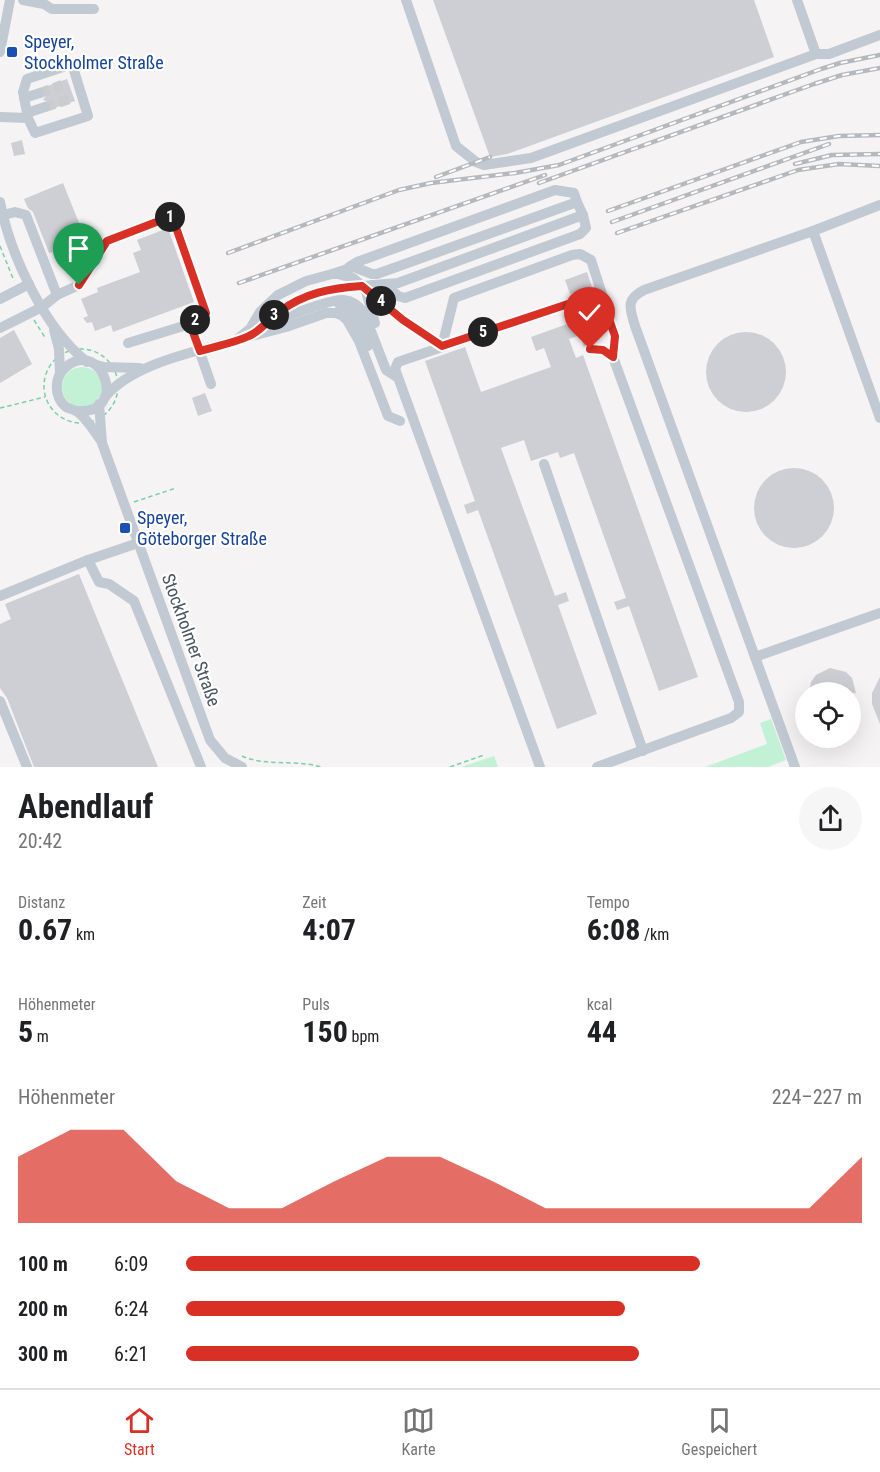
<!DOCTYPE html>
<html lang="de">
<head>
<meta charset="utf-8">
<style>
  body { margin:0; font-family:"Roboto Condensed",sans-serif; background:#f6f6f6; color:#202124; height:100vh; display:flex; flex-direction:column; font-size:22px; white-space:nowrap }
  * { box-sizing:border-box; margin:0 }
  p { font-size:20px; color:#757577 }
  .icon { flex:none; width:33px; height:33px; fill:none; stroke:currentColor; stroke-width:2; stroke-linecap:round; stroke-linejoin:round }
  .map { position:relative; height:767px; overflow:hidden }
  .sheet { display:flex; flex-direction:column; background:#fff; flex:1 }
  .sheet>* { flex:none }
  .tools { position:absolute; left:795px; top:682px; display:grid; gap:12px }
  .tools a { display:grid; place-items:center; width:66px; height:66px; border-radius:50%; background:#fff; box-shadow:0 6px 24px #0002; font-size:30px }
  .pin { position:absolute; display:grid; place-items:center; width:51px; height:51px; color:#fff; margin:-62px -26px; border-radius:50% 50% 50% 0; rotate:-45deg; box-shadow:0 0 6px #0007 }
  .pin .icon { rotate:45deg }
  .km { position:absolute; width:30px; height:30px; margin:-15px; border-radius:50%; background:#222; color:#fff; font-size:16px; line-height:30px; text-align:center }
  .round { display:grid; place-items:center; flex:none; width:63px; height:63px; border-radius:32px; background:#f6f6f6 }
  .head { display:flex; align-items:center; justify-content:space-between; height:102px; padding:0 18px }
  h1 { font-size:33px; font-weight:700; line-height:45px }
  .metrics { display:grid; grid-template-columns:repeat(3,1fr); gap:9px; height:102px; padding:6px 18px }
  .metrics div { display:grid; align-content:center }
  .metrics b { font-size:30px; font-weight:700 }
  .metrics small { font-size:16px; font-weight:400 }
  .metrics p { font-size:16px }
  .chart { height:168px; padding:12px 18px }
  .chart p { display:flex; justify-content:space-between }
  .chart svg { width:100%; height:108px; margin-top:6px; fill:#d93025; opacity:.7 }
  ul { padding:0 18px; list-style:none; font-size:20px }
  li { display:grid; grid-template-columns:96px 72px 1fr; align-items:center; height:45px }
  li i { height:15px; border-radius:8px; background:#d93025 }
  .tab-bar { display:flex; justify-content:space-around; align-items:center; height:84px; border-top:2px solid #e0e0e0; background:#fff; font-size:16px; color:#757577 }
  .tab-bar a { display:grid; justify-items:center; gap:3px }
  .tab-bar .current { color:#d93025 }
  .map>svg:first-child { display:block }
  .green { fill:#c3f1d5 }
  .building { fill:#cdcfd5 }
  .lines { fill:none; stroke-linecap:round; stroke-linejoin:round }
  .minor-tunnel { stroke:#caccce; stroke-width:10; stroke-dasharray:10 5; stroke-linecap:butt }
  .path { stroke:#7ad0a6; stroke-width:1.5; stroke-dasharray:4.5 3; stroke-linecap:butt }
  .minor { stroke:#c1cad2; stroke-width:10 }
  .rail-casing { stroke:#b5b8bd; stroke-width:4.5 }
  .rail { stroke:#fff; stroke-width:2; stroke-dasharray:7; stroke-linecap:butt }
  .route-casing { stroke:#fff; stroke-width:12 }
  .route { stroke:#d93025; stroke-width:8 }
  .transit-dot { fill:#1a4fb4; stroke:#fff; stroke-width:2 }
  .labels { text-anchor:middle; stroke-width:4.5; stroke-linejoin:round; paint-order:stroke }
  .transit-label { font-size:18px; fill:#164399; stroke:#fff; text-anchor:start }
  .street-label { font-size:18px; fill:#4a5661; stroke:#fff }
</style>
</head>
<body>
<div class="map">
<svg width="880" height="767" viewBox="0 0 880 767">
  <rect width="100%" height="100%" fill="#f5f3f3"/>
  <g class="green">
    <circle cx="82" cy="387" r="20"/>
    <polygon points="771,719 786,760 768,767 705,767 767,744 760,723"/>
    <polygon points="494,756 498,767 461,767"/>
  </g>
  <g class="building">
    <polygon points="433,0 754,0 774,57 507,154 490,157"/>
    <polygon points="67,79 75,101 52,109 50,102 43,100 47,94 44,87"/>
    <polygon points="22,140 25,154 14,156 11,143"/>
    <polygon points="63,183 85,238 79,241 83,250 64,258 62,253 54,256 53,252 49,253 33,212 28,208 24,199"/>
    <polygon points="168,228 194,302 113,332 111,325 95,331 92,322 87,323 83,318 88,316 81,299 98,292 97,288 140,272 133,253 141,250 137,240"/>
    <polygon points="587,272 592,287 570,294 565,280"/>
    <polygon points="595,314 600,328 569,339 576,358 583,355 698,677 659,691 629,606 617,610 614,602 626,598 574,453 560,458 558,452 531,461 524,440 501,448 555,596 566,592 569,601 558,605 597,714 557,729 478,510 467,514 464,505 475,501 425,361 465,347 481,392 551,367 544,348 536,351 531,337"/>
    <polygon points="14,330 32,364 0,383 0,338"/>
    <circle cx="746" cy="372" r="40"/>
    <polygon points="205,393 212,411 198,416 192,398"/>
    <circle cx="794" cy="508" r="40"/>
    <polygon points="79,574 85,589 158,767 34,767 7,698 0,688 0,624 11,619 5,604"/>
    <polygon points="830,668 846,672 852,678 856,693 809,693 811,682 816,675"/>
    <polygon points="880,677 880,724 872,704 872,693"/>
  </g>
  <g class="lines">
    <g class="minor-tunnel">
      <polyline points="40,93 62,85"/>
      <polyline points="45,107 73,98"/>
    </g>
    <g class="path">
      <polyline points="0,246 14,281"/>
      <polyline points="34,320 46,339"/>
      <circle cx="81" cy="386" r="37"/>
      <polyline points="0,408 45,397"/>
      <polyline points="134,502 176,488"/>
      <path d="M 242,756 C 266,767 295,759 321,767"/>
      <polyline points="450,767 484,755"/>
    </g>
    <g class="minor">
      <polyline points="23,0 44,4 52,9 94,9"/>
      <polyline points="406,0 456,146 476,162 484,165 531,158 816,54"/>
      <polyline points="797,0 816,54 829,54 880,35"/>
      <polyline points="0,52 10,0"/>
      <polyline points="24,98 40,93"/>
      <polyline points="27,113 45,107"/>
      <polyline points="0,117 28,118 35,133 88,116 72,64 27,79 23,92 28,118"/>
      <path d="M 0,202 C 10,254 44,328 87,362"/>
      <polyline points="880,205 813,231 880,418"/>
      <polyline points="0,216 15,212 26,215 57,295 42,307 0,328"/>
      <polyline points="349,267 357,262 555,190 574,193 577,202"/>
      <polyline points="387,286 398,296 405,298 580,234 586,228 583,215"/>
      <polyline points="365,288 375,323"/>
      <polyline points="57,295 79,285 107,241 172,216 206,313 190,324 211,384"/>
      <polyline points="0,299 29,284"/>
      <path d="M 339,304 C 356,310 362,330 368,346"/>
      <path d="M 269,323 C 284,318 331,298 344,300 C 352,301 359,306 364,313 L 386,370 L 397,377"/>
      <polyline points="264,325 295,301 315,293 337,288 398,283 583,215 577,202 377,274 372,274 354,267 332,274"/>
      <polyline points="54,330 59,349 60,374"/>
      <polyline points="251,336 286,327 326,313 336,313 341,315 347,320 359,341 388,416 400,421"/>
      <polyline points="236,340 250,329 260,312 278,295 306,281 332,274 338,274 353,278 403,320 442,346 454,298 572,255 580,254 591,260 602,294 598,300"/>
      <polyline points="587,340 590,349 603,350 613,357"/>
      <polyline points="128,343 190,324"/>
      <polyline points="96,365 104,367 140,368"/>
      <path d="M 105,397 C 134,362 200,351 243,338"/>
      <polyline points="99,404 102,443 210,740 225,758 242,767"/>
      <path d="M 78,411 C 129,414 103,339 67,366 C 54,376 53,396 66,407 C 70,409 76,410 79,413 C 88,420 95,433 102,442"/>
      <polyline points="544,464 643,751"/>
      <polyline points="138,543 88,560 99,582 109,584 134,601 201,767"/>
      <polyline points="0,596 88,560"/>
      <path d="M 755,657 L 635,326 C 630,308 625,300 644,290 L 813,231"/>
      <polyline points="0,701 27,767"/>
      <polyline points="540,767 395,369 398,362 586,298 598,300 605,308 615,336 613,357 739,702 739,712 731,718 597,767"/>
      <polyline points="795,767 755,657 880,613"/>
    </g>
    <g class="rail-casing">
      <g id="rail">
        <polyline points="795,164 832,155 880,154"/>
        <polyline points="436,177 490,157"/>
        <polyline points="539,183 814,84 842,75 880,68"/>
        <polyline points="608,211 801,142 839,136 880,135"/>
        <polyline points="612,222 829,144"/>
        <polyline points="617,233 798,170 839,164 880,166"/>
        <polyline points="228,253 399,190 431,183 515,173 559,165 821,69 840,63 880,55"/>
        <polyline points="239,283 545,175"/>
      </g>
    </g>
    <use href="#rail" class="rail"/>
  </g>
  <g class="lines">
    <g class="route-casing">
      <path id="route" d="M 79,285 L 107,241 L 172,216 L 206,313 L 190,324 L 200,351 C 216,346 234,343 249,336 C 261,331 269,319 279,312 C 304,293 331,288 362,286 L 403,320 L 442,346 L 586,298 L 598,300 L 605,308 L 615,336 L 613,357 L 603,350 L 590,349"/>
    </g>
    <use href="#route" class="route"/>
  </g>
  <g class="transit-dot">
    <rect x="6" y="46" width="12" height="12" rx="3"/>
    <rect x="119" y="522" width="12" height="12" rx="3"/>
  </g>
  <g class="labels">
    <g class="transit-label">
      <text x="24" y="48">Speyer,<tspan x="24" dy="21">Stockholmer Straße</tspan></text>
      <text x="137" y="524">Speyer,<tspan x="137" dy="21">Göteborger Straße</tspan></text>
    </g>
    <g class="street-label">
      <text transform="translate(191 640) rotate(70)" y="6">Stockholmer Straße</text>
    </g>
  </g>
</svg>
<div class="tools">
<a><svg class="icon" aria-label="locate" viewBox="0 0 24 24"><circle cx="12" cy="12" r="6"/><path d="M12 2v4M12 18v4M2 12h4M18 12h4"/></svg></a>
</div>
<div class="pin" style="left:79px;top:285px;background:#1e9e55"><svg class="icon" aria-label="arrive" viewBox="0 0 24 24"><path d="M6 21V4h12l-3 4 3 4H6"/></svg></div>
<div class="pin" style="left:590px;top:349px;background:#d93025"><svg class="icon" aria-label="check" viewBox="0 0 24 24"><path d="M5 12l5 5 9-10"/></svg></div>
<b class="km" style="left:170px;top:217px">1</b>
<b class="km" style="left:195px;top:320px">2</b>
<b class="km" style="left:274px;top:315px">3</b>
<b class="km" style="left:381px;top:301px">4</b>
<b class="km" style="left:483px;top:332px">5</b>
</div>
<section class="sheet">
<div class="head"><div><h1>Abendlauf</h1><p>20:42</p></div><a class="round"><svg class="icon" aria-label="share" viewBox="0 0 24 24"><path d="M12 15V3M7 8l5-5 5 5M5 13v7h14v-7"/></svg></a></div>
<div class="metrics">
<div><p>Distanz</p><b>0.67<small> km</small></b></div>
<div><p>Zeit</p><b>4:07</b></div>
<div><p>Tempo</p><b>6:08<small> /km</small></b></div>
</div>
<div class="metrics">
<div><p>Höhenmeter</p><b>5<small> m</small></b></div>
<div><p>Puls</p><b>150<small> bpm</small></b></div>
<div><p>kcal</p><b>44</b></div>
</div>
<div class="chart"><p><span>Höhenmeter</span>224–227 m</p>
<svg viewBox="0 0 160 44" preserveAspectRatio="none"><path d="M0 44V17L10 6L20 6L30 27L40 38L50 38L60 27L70 17L80 17L90 27L100 38L110 38L120 38L130 38L140 38L150 38L160 17V44z"/></svg>
</div>
<ul>
<li><b>100 m</b>6:09<i style="width:76%"></i></li>
<li><b>200 m</b>6:24<i style="width:65%"></i></li>
<li><b>300 m</b>6:21<i style="width:67%"></i></li>
</ul>
</section>
<nav class="tab-bar">
<a class="current"><svg class="icon" aria-label="home" viewBox="0 0 24 24"><path d="M3 11l9-7 9 7M6 9v11h12V9"/></svg>Start</a>
<a><svg class="icon" aria-label="map" viewBox="0 0 24 24"><path d="M3 6l6-2 6 2 6-2v14l-6 2-6-2-6 2zM9 4v14M15 6v14"/></svg>Karte</a>
<a><svg class="icon" aria-label="saved" viewBox="0 0 24 24"><path d="M7 4h10v16l-5-4-5 4z"/></svg>Gespeichert</a>
</nav>
</body>
</html>
